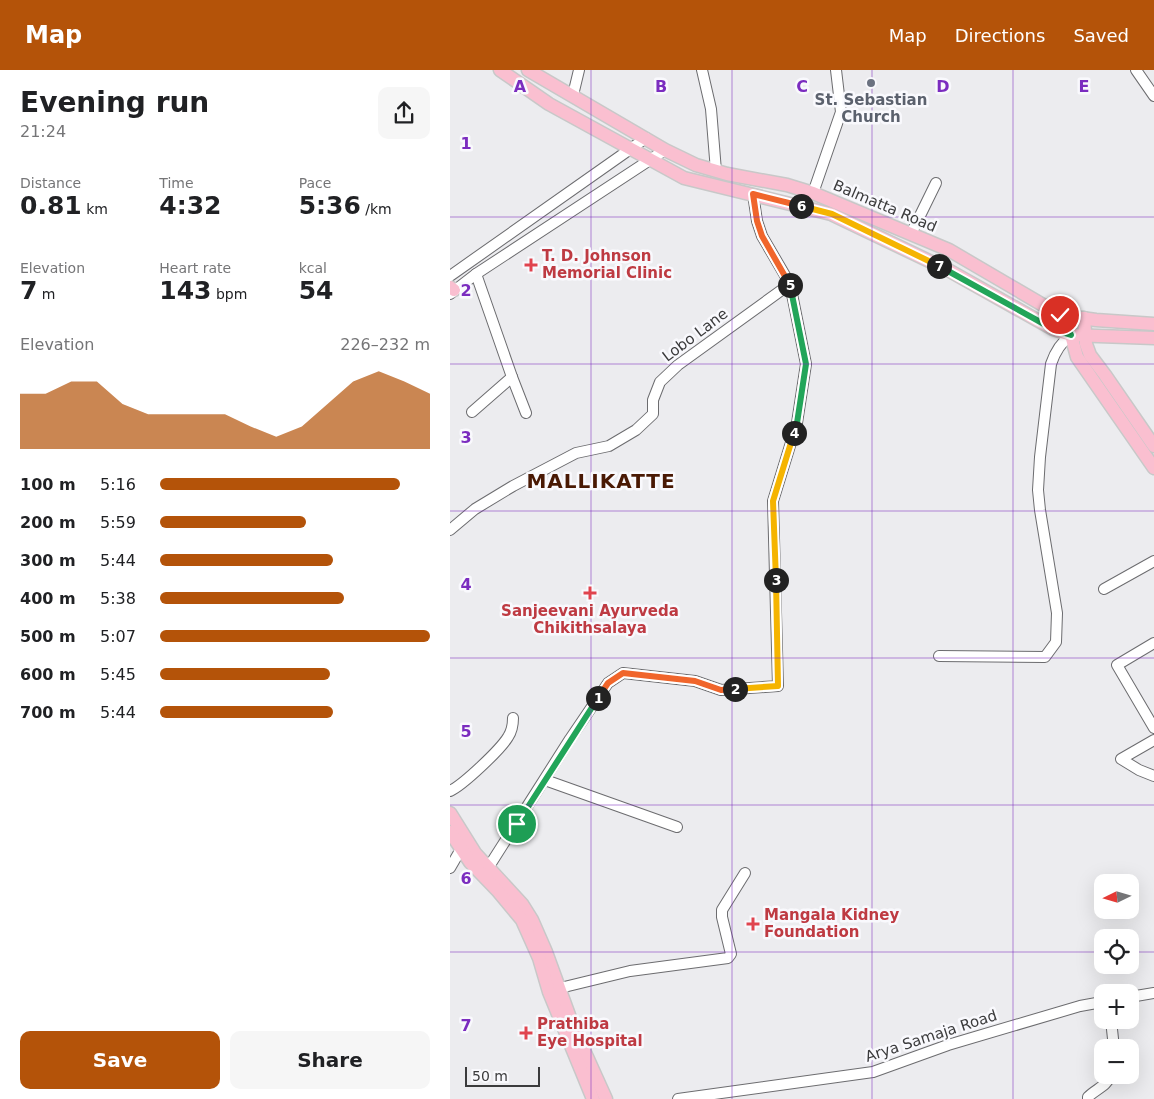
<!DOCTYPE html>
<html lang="en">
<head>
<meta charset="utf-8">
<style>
  body { margin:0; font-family:"DejaVu Sans",sans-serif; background:#f6f6f6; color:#202124; height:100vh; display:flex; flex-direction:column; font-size:19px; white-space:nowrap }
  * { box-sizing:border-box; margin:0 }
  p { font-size:16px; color:#757577 }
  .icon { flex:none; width:28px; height:28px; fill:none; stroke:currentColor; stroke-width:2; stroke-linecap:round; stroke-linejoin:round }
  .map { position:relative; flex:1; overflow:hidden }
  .panel { display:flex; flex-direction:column; background:#fff; width:450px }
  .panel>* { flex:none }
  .needle { width:32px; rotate:265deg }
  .tools { position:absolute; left:644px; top:804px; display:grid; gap:10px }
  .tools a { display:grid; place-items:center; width:45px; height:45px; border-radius:10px; background:#fff; box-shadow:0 5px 20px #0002; font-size:25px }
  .scale { position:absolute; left:15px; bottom:12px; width:75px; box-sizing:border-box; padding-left:5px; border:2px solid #3b3b3c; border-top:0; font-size:14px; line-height:18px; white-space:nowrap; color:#3b3b3c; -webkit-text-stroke:4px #f9f9fd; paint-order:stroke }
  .pin { position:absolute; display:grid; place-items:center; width:42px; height:42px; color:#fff; margin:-21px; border:2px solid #fff; border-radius:50%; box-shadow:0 1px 5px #0007 }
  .km { position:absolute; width:25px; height:25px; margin:-12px; border-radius:50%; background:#222; color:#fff; font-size:14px; line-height:25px; text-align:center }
  .round { display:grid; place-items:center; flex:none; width:52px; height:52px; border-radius:10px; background:#f6f6f6 }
  .head { display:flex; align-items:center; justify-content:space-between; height:85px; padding:0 20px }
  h1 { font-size:28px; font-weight:700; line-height:38px }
  .figures { display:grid; grid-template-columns:repeat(3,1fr); gap:8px; height:85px; padding:5px 20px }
  .figures div { display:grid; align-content:center }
  .figures b { font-size:25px; font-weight:700 }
  .figures small { font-size:14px; font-weight:400 }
  .figures p { font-size:14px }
  .chart { height:140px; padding:10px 20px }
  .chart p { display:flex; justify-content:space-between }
  .chart svg { width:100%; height:90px; margin-top:5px; fill:#b45309; opacity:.7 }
  .cta { display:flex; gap:10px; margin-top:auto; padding:10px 20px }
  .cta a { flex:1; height:58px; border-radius:10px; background:#b45309; color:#fff; font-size:20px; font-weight:700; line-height:58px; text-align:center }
  .cta a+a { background:#f6f6f6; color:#202124 }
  ul { padding:0 20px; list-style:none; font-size:16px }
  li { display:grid; grid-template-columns:80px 60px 1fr; align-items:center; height:38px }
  li i { height:12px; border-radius:6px; background:#b45309 }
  header { display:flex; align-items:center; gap:30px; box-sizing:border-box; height:70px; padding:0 25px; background:#b45309; color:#fff }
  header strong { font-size:24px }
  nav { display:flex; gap:28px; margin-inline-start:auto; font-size:18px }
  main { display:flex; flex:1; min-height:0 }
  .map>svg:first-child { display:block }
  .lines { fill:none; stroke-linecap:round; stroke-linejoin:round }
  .minor-casing { stroke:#6c6c6f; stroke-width:12 }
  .major-casing { stroke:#c8c8c8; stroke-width:15 }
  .minor { stroke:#fff; stroke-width:10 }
  .major { stroke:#fabfd0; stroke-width:12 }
  .split-1-casing { stroke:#fff; stroke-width:10 }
  .split-2-casing { stroke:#fff; stroke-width:10 }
  .split-3-casing { stroke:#fff; stroke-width:10 }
  .split-4-casing { stroke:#fff; stroke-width:10 }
  .split-5-casing { stroke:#fff; stroke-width:10 }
  .split-6-casing { stroke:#fff; stroke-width:10 }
  .split-7-casing { stroke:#fff; stroke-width:10 }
  .split-8-casing { stroke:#fff; stroke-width:10 }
  .split-1 { stroke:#22a559; stroke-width:6 }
  .split-2 { stroke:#f0652b; stroke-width:6 }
  .split-3 { stroke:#f5b400; stroke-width:6 }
  .split-4 { stroke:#f5b400; stroke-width:6 }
  .split-5 { stroke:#22a559; stroke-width:6 }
  .split-6 { stroke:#f0652b; stroke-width:6 }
  .split-7 { stroke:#f5b400; stroke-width:6 }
  .split-8 { stroke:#22a559; stroke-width:6 }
  .grid { fill:none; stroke:#7b2cbf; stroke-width:1; stroke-opacity:0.55 }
  .worship-dot { fill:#6b7280; stroke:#f9f9fd; stroke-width:2 }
  .health-dot { fill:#e0444e; stroke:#f9f9fd; stroke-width:2 }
  .labels { text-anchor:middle; stroke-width:5; stroke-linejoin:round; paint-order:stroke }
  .worship-label { font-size:15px; font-weight:bold; fill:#5b616d; stroke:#f9f9fd }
  .street-label { font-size:15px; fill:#3b3b3c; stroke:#f9f9fd }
  .health-label { font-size:15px; font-weight:bold; fill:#be3a42; stroke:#f9f9fd; text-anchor:start }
  .district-label { font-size:20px; font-weight:bold; letter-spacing:1px; fill:#491904; stroke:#f9f9fd }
  .grid-label { font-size:16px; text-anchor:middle; font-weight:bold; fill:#7b2cbf; stroke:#f9f9fd; stroke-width:5; stroke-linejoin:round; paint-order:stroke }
</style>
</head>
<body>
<header>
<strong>Map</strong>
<nav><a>Map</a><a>Directions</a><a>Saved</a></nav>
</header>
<main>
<section class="panel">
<div class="head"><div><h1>Evening run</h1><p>21:24</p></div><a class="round"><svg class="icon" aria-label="share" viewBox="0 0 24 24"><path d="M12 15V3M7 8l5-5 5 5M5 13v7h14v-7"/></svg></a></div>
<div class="figures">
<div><p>Distance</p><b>0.81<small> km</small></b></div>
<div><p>Time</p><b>4:32</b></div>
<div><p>Pace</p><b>5:36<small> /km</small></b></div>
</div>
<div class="figures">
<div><p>Elevation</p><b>7<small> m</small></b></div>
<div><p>Heart rate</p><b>143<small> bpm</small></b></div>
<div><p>kcal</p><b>54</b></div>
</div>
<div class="chart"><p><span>Elevation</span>226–232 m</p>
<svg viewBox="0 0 160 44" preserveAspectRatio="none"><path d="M0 44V17L10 17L20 11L30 11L40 22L50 27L60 27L70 27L80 27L90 33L100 38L110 33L120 22L130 11L140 6L150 11L160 17V44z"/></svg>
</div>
<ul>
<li><b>100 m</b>5:16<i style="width:89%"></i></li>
<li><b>200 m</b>5:59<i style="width:54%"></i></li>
<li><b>300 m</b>5:44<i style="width:64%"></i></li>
<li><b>400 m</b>5:38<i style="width:68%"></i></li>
<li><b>500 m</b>5:07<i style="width:100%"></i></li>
<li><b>600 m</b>5:45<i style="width:63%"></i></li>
<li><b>700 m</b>5:44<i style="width:64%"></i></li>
</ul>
<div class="cta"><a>Save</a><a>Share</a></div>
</section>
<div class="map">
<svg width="704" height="1029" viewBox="0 0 704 1029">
  <rect width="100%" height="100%" fill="#ececef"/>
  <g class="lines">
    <g class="minor-casing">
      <g id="minor">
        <polyline points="252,0 261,39 266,101"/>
        <polyline points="686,0 704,26"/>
        <polyline points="123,25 129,0"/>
        <polyline points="363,123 391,42 386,0"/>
        <polyline points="461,164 486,113"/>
        <polyline points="26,204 62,307 76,343"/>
        <polyline points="0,206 196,68"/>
        <polyline points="0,224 26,204 215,80"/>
        <polyline points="22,342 62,307"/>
        <polyline points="0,460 25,439 63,416 126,383 159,376 186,360 203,344 203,330 210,312 228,295 340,214 312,166 307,151 303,124"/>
        <polyline points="654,519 704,491"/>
        <polyline points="704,573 667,595 704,658"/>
        <path d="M 489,586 L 595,587 L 606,572 L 607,543 L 590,440 L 588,420 L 590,387 L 601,294 C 605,282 610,273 621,265"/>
        <polyline points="704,670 671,689 689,700 704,706"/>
        <polyline points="95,710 227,757"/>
        <path d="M 0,721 C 13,715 50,680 58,667 C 62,661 63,655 63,648"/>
        <polyline points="0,798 11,779 17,775"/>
        <polyline points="38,798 120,669 158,613 173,603 245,611 271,620 328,616 323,431 347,353 356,294 340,214"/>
        <polyline points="110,918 180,901 278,888 281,884 272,847 272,840 295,803"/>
        <polyline points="680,927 704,923"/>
        <polyline points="661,950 664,978"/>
        <polyline points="228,1029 423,1002 498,975 630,936 652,932"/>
        <path d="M 638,1029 L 638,1027 C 646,1019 657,1016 661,1005"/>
      </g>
    </g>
    <g class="major-casing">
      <g id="major">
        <polyline points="50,0 99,34 234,108 381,144 498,200 603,259 621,265 704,268"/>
        <polyline points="78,0 215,80 246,95 277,104 337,115 363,123 499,180 610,245 621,265 627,287 704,398"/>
        <polyline points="0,217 4,220"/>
        <polyline points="610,245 646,250 704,254"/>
        <polyline points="634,248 636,274 640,285 655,305 704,376"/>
        <polyline points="0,743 25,783 72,834 82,850 96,882 123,956 156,1029"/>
        <polyline points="0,762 20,792 47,820 72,850 89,888 99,922 143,1029"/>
      </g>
    </g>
    <use href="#minor" class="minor"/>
    <use href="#major" class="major"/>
  </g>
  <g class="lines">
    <g class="split-1-casing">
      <polyline id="split-1" points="67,754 148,628"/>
    </g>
    <g class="split-2-casing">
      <polyline id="split-2" points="148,628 158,613 173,603 245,611 271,620 285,619"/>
    </g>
    <g class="split-3-casing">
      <polyline id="split-3" points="285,619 328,616 326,510"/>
    </g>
    <g class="split-4-casing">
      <polyline id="split-4" points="326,510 323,431 344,363"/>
    </g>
    <g class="split-5-casing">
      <polyline id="split-5" points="340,215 356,294 347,353 344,363"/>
    </g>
    <g class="split-6-casing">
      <polyline id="split-6" points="340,215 312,166 307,151 303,124 351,136"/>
    </g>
    <g class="split-7-casing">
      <polyline id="split-7" points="351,136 382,144 489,196"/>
    </g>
    <g class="split-8-casing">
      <polyline id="split-8" points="489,196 603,259 621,265 610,245"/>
    </g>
    <use href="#split-1" class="split-1"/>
    <use href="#split-2" class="split-2"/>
    <use href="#split-3" class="split-3"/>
    <use href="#split-4" class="split-4"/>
    <use href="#split-5" class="split-5"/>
    <use href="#split-6" class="split-6"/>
    <use href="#split-7" class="split-7"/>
    <use href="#split-8" class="split-8"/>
  </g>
  <path class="grid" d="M 141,0 L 141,1029M 282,0 L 282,1029M 422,0 L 422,1029M 563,0 L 563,1029M 0,147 L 704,147M 0,294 L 704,294M 0,441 L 704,441M 0,588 L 704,588M 0,735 L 704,735M 0,882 L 652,882M 680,882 L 704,882"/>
  <circle class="worship-dot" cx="421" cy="13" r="5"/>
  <g class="health-dot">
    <path d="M78.5 187.5h5v5h5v5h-5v5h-5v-5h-5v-5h5z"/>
    <path d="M137.5 515.5h5v5h5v5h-5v5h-5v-5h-5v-5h5z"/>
    <path d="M300.5 846.5h5v5h5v5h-5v5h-5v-5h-5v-5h5z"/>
    <path d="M73.5 955.5h5v5h5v5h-5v5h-5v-5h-5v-5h5z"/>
  </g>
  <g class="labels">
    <g class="worship-label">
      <text x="421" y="35">St. Sebastian<tspan x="421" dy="17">Church</tspan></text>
    </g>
    <g class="street-label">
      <text transform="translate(435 136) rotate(23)" y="5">Balmatta Road</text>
      <text transform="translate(245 265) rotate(-37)" y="5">Lobo Lane</text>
      <text transform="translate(481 966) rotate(-18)" y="5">Arya Samaja Road</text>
    </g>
    <g class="health-label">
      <text x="92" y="191">T. D. Johnson<tspan x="92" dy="17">Memorial Clinic</tspan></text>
      <text x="140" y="546" text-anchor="middle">Sanjeevani Ayurveda<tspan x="140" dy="17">Chikithsalaya</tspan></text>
      <text x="314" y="850">Mangala Kidney<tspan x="314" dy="17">Foundation</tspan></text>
      <text x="87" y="959">Prathiba<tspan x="87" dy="17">Eye Hospital</tspan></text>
    </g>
    <g class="district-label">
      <text x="151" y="418">MALLIKATTE</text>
    </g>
  </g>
  <g class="grid-label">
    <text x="70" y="22">A</text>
    <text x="211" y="22">B</text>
    <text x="352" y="22">C</text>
    <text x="493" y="22">D</text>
    <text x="634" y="22">E</text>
    <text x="16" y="79">1</text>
    <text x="16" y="226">2</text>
    <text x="16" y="373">3</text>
    <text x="16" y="520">4</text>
    <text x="16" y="667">5</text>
    <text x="16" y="814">6</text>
    <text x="16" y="961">7</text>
  </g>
</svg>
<div class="tools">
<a><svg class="needle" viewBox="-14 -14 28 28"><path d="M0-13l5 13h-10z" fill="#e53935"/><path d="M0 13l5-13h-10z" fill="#757577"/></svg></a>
<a><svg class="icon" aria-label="locate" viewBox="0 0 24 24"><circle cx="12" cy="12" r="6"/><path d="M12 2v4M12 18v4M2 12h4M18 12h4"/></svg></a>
<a>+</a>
<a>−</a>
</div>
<div class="scale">50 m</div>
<div class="pin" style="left:67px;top:754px;background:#1e9e55"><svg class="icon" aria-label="arrive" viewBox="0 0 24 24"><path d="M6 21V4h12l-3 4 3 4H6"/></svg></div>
<div class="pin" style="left:610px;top:245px;background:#d93025"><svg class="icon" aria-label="check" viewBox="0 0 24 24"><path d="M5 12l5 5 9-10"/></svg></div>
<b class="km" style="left:148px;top:628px">1</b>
<b class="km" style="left:285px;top:619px">2</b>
<b class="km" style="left:326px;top:510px">3</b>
<b class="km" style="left:344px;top:363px">4</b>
<b class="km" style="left:340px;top:215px">5</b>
<b class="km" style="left:351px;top:136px">6</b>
<b class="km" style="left:489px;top:196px">7</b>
</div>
</main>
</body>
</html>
